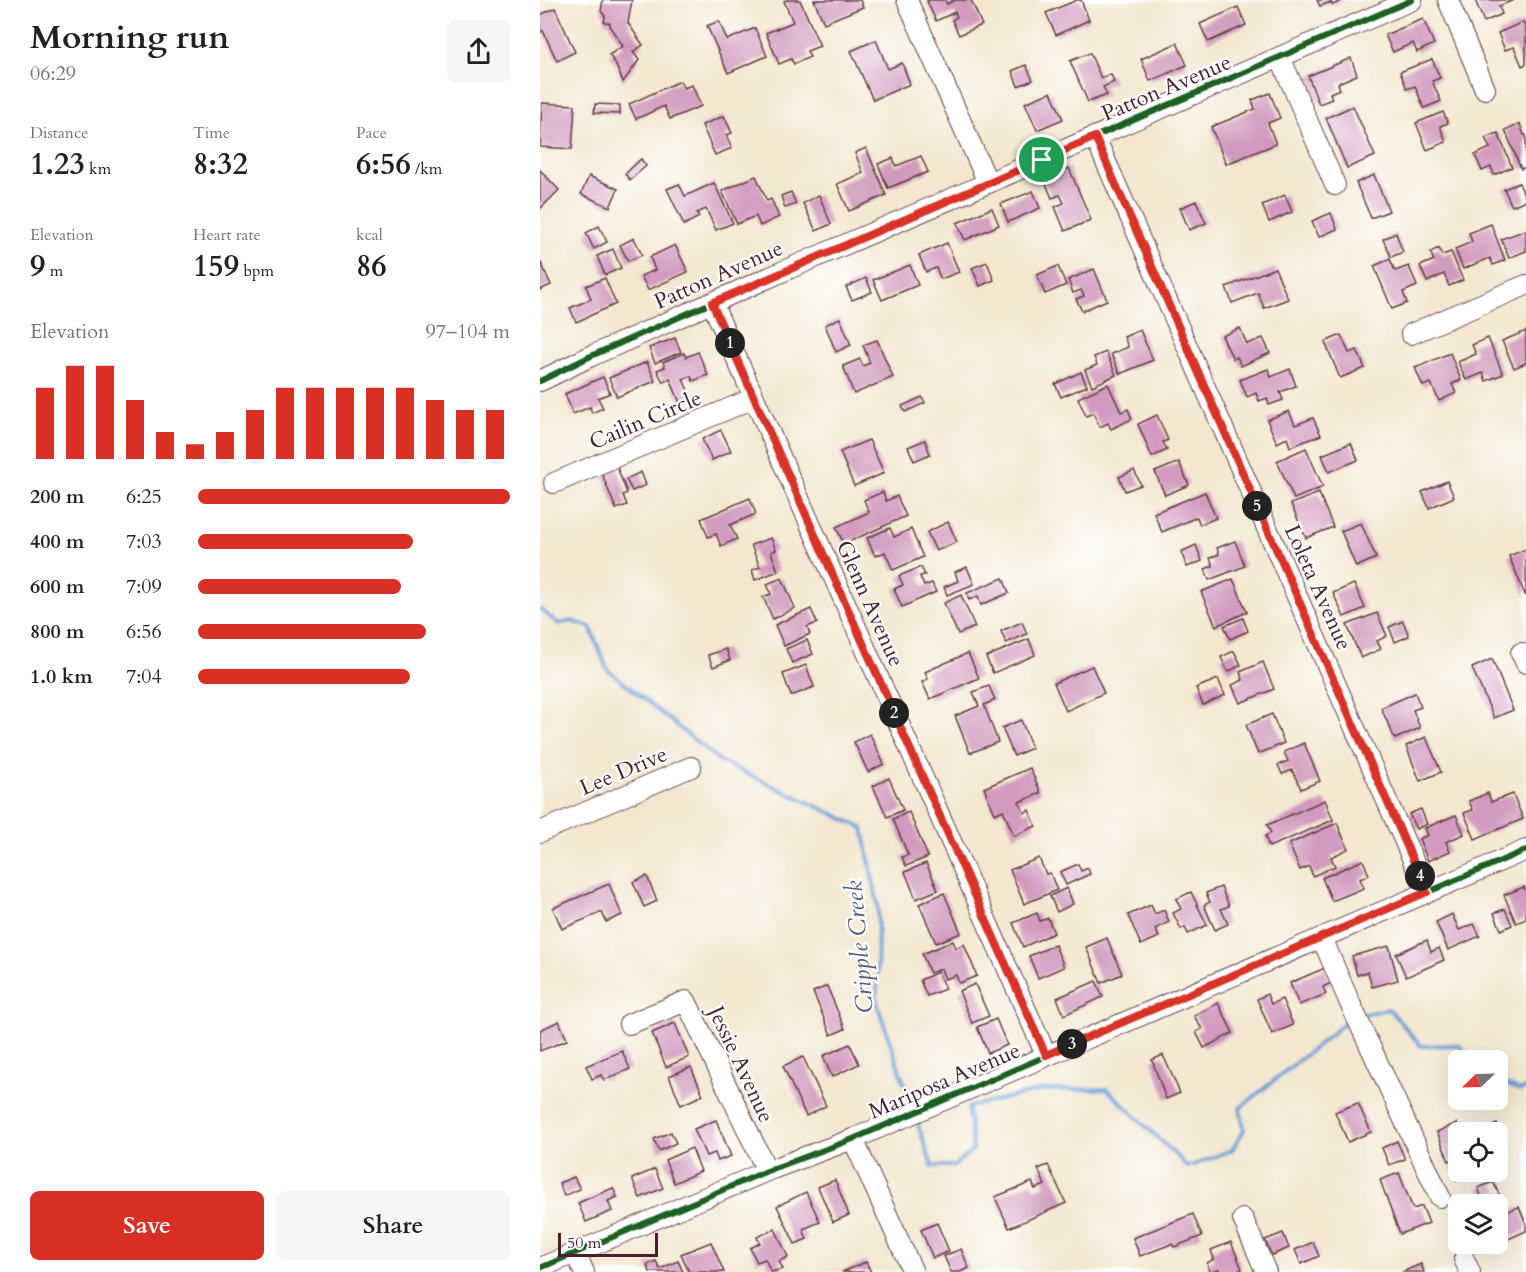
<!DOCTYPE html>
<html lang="en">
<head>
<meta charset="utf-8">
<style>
  body { margin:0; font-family:Cardo,serif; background:#f6f6f6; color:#202124; height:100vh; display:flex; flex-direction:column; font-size:22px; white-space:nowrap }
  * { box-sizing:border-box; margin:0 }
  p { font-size:20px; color:#757577 }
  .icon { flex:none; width:33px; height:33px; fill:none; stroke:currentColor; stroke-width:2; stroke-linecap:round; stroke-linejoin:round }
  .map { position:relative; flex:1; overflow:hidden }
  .drawer { display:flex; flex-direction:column; background:#fff; width:540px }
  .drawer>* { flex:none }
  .needle { width:39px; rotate:247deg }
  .buttons { position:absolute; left:908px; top:1050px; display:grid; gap:12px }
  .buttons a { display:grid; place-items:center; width:60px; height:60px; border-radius:9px; background:#fff; box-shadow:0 6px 24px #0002; font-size:30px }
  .scale { position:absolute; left:18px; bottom:15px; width:100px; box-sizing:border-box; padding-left:6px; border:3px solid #4a1f2b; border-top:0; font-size:16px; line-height:21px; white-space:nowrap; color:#4a1f2b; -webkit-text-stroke:4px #fff; paint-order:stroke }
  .pin { position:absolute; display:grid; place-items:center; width:51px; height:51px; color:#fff; margin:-26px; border:3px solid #fff; border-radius:50%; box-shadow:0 2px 6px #0007 }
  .km { position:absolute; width:30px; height:30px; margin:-15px; border-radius:50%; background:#222; color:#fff; font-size:16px; line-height:30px; text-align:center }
  .round { display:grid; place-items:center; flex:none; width:63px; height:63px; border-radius:9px; background:#f6f6f6 }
  .head { display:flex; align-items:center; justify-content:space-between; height:102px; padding:0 30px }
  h1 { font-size:33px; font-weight:700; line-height:45px }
  .figures { display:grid; grid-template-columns:repeat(3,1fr); gap:9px; height:102px; padding:6px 30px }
  .figures div { display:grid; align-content:center }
  .figures b { font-size:30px; font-weight:700 }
  .figures small { font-size:16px; font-weight:400 }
  .figures p { font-size:16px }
  .chart { height:168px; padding:12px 30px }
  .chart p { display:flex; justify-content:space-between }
  .chart svg { width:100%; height:108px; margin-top:6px; stroke:#d93025; stroke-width:6 }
  .primary-button { display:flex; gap:12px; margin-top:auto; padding:12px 30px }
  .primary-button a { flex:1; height:69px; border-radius:9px; background:#d93025; color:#fff; font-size:24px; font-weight:700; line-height:69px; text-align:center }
  .primary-button a+a { background:#f6f6f6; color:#202124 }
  ul { padding:0 30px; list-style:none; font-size:20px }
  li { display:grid; grid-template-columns:96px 72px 1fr; align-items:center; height:45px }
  li i { height:15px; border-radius:8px; background:#d93025 }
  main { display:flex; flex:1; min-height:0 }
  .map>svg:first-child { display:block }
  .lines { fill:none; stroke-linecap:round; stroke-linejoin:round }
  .stream { stroke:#679ed5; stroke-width:4 }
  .building { fill:#d19abe }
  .minor-casing { stroke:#633d44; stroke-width:22 }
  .minor { stroke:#fff; stroke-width:20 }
  .cycleway-casing { stroke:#fff; stroke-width:10 }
  .cycleway { stroke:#1b5e20; stroke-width:6 }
  .route-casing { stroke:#fff; stroke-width:12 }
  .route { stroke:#d93025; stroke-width:8 }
  .labels { text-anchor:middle; stroke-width:4.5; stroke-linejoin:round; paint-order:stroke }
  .street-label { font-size:22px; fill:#4a1f2b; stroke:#fff }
  .water-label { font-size:24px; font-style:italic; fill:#575877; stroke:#fff }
</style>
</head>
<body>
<main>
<section class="drawer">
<div class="head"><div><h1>Morning run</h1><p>06:29</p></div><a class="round"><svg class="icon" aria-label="share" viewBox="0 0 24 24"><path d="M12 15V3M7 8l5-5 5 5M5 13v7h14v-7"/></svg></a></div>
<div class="figures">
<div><p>Distance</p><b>1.23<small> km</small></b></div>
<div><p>Time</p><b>8:32</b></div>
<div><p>Pace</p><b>6:56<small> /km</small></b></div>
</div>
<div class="figures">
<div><p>Elevation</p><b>9<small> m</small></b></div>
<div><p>Heart rate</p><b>159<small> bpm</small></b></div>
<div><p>kcal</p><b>86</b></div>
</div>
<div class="chart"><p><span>Elevation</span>97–104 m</p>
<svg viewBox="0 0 160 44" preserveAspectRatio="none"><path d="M5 44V15M15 44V6M25 44V6M35 44V20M45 44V33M55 44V38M65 44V33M75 44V24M85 44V15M95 44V15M105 44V15M115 44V15M125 44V15M135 44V20M145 44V24M155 44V24"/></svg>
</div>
<ul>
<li><b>200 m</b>6:25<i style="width:100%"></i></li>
<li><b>400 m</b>7:03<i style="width:69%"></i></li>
<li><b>600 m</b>7:09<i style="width:65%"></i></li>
<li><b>800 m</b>6:56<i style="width:73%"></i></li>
<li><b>1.0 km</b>7:04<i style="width:68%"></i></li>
</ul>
<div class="primary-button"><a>Save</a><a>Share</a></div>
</section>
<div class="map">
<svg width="986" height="1272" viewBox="0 0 986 1272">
  <rect width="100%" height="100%" fill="#fff"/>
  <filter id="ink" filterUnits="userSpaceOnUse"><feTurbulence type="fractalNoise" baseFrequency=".0167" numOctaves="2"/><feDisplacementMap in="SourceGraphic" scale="12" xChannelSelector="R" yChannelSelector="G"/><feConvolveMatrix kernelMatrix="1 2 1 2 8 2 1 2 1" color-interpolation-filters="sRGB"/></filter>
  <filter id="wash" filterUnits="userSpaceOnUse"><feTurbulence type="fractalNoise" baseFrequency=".008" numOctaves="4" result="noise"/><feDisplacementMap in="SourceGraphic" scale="24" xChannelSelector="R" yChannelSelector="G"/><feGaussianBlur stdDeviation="1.35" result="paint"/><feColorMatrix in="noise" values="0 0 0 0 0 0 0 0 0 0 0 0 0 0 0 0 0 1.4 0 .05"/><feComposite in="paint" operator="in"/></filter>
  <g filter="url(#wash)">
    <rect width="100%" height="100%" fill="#f3e7cf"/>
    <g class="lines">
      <g class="stream">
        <polyline points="0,609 19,624 31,621 50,627 67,669 180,761 323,828 338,906 337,1003 372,1107"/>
        <polyline points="823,1014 849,1009 881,1046 918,1045 935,1060"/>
        <polyline points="957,1080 980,1091 986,1088"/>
        <polyline points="376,1119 392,1166 414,1166 433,1150 428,1107 502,1090 567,1089 648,1167 692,1150 704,1130 700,1108 811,1018"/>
      </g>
    </g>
    <g id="blocks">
      <g class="building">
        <polygon points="63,0 92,0 88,23 103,45 93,52 99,60 83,82 75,63 69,55 83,46 70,27 70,23 64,22 65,16 61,11"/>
        <polygon points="246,0 260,0 280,46 267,51 270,57 254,64 251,59 239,64 226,33 253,22 244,1"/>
        <polygon points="274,0 320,0 323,7 284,23"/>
        <polygon points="390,0 405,0 407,4 415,0 431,0 442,25 419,35 412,20 417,17 415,12 396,21 387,1"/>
        <polygon points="537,0 541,0 549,20 516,35 506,13"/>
        <polygon points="777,0 805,0 792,5 791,2 780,6"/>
        <polygon points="935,0 974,0 959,6 962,14 944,22"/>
        <polygon points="698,7 706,25 668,42 660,24"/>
        <polygon points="15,8 35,52 17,61 3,31 0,32 0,15"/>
        <polygon points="883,19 894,44 877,52 873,43 853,52 845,35"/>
        <polygon points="179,21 187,40 215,28 227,56 188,73 167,26"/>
        <polygon points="983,22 986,30 986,64 982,66 974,47 965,50 958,33"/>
        <polygon points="336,40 348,69 362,63 370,84 333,100 311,51"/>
        <polygon points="637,43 647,65 610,81 601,59"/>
        <polygon points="550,53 561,78 571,74 574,82 563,87 567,95 548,102 530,61"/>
        <polygon points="811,58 817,75 798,83 800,89 790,93 792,99 779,104 768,76"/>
        <polygon points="892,59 900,78 892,81 901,101 884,108 875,86 867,89 860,72"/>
        <polygon points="486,65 493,80 478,86 472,71"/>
        <polygon points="140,81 144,88 152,85 161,106 130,119 124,106 96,119 89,104"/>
        <polygon points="511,92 523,119 497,130 485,103"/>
        <polygon points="730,93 740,118 728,123 736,144 686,164 671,127 715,109 712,100"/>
        <polygon points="2,103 35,105 32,149 0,147"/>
        <polygon points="55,104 80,105 80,114 54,113"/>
        <polygon points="813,106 835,156 807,168 786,118"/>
        <polygon points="903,112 908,123 900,126 906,142 887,150 876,123"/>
        <polygon points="184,116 192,133 186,135 192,148 175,155 162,125"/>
        <polygon points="980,124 984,135 986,135 986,167 981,169 965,130"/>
        <polygon points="958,133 972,167 954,175 951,167 942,171 935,155 950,148 945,138"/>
        <polygon points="326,148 346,195 309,211 297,184 323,173 315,153"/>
        <polygon points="381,156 388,172 348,188 338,164 353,158 356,166"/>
        <polygon points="101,159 106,166 90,180 85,174"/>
        <polygon points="529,168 551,220 525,231 515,207 524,203 520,195 512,198 504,179"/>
        <polygon points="0,170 19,190 0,209"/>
        <polygon points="834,175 849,211 831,218 816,183"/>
        <polygon points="49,176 78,189 70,207 41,194"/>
        <polygon points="216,176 227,201 231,199 239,217 220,226 216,216 197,224 182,191"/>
        <polygon points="174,183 193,223 176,230 166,209 157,213 159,217 144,225 127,189 139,184 145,196"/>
        <polygon points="979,183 986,200 972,206 964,189"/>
        <polygon points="493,191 500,208 468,222 461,204"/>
        <polygon points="251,192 256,204 245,208 241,196"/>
        <polygon points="279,195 291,224 276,231 263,203"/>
        <polygon points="745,195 752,212 729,222 722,205"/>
        <polygon points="656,201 666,223 649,230 640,208"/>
        <polygon points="452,208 459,225 425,240 417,223"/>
        <polygon points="791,213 797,229 779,237 772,221"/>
        <polygon points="951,224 965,260 953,265 950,258 923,269 915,249 932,242 929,233"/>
        <polygon points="59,226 67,242 54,249 46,233"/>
        <polygon points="986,230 986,251 969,258 961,239"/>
        <polygon points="856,233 863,252 851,257 843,239"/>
        <polygon points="94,238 102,255 88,261 80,245"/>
        <polygon points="407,243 419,272 401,279 396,268 386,272 379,255"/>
        <polygon points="135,245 148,272 108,290 101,276 115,270 110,257"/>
        <polygon points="899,248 902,255 911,252 923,280 909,286 904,274 887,282 880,266 894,260 890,252"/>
        <polygon points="73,249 81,268 65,275 57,256"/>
        <polygon points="850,259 855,271 869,266 877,286 863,292 867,303 852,309 834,266"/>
        <polygon points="0,261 11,285 0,290"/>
        <polygon points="447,262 454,280 440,286 432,268"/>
        <polygon points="370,265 378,285 342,300 333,280"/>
        <polygon points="518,266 526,285 505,294 497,275"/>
        <polygon points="735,268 748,299 724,308 718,293 692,303 686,287"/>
        <polygon points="554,269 567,300 542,311 536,299 544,296 541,290 533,293 528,280"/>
        <polygon points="65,278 76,304 36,322 30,308 51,299 46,286"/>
        <polygon points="326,278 332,292 312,300 306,287"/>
        <polygon points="300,318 311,345 296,352 285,325"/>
        <polygon points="700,328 707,344 723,338 730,353 701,366 697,357 693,359 682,336"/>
        <polygon points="600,330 613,360 580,374 571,354 588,347 584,337"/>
        <polygon points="986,331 986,363 974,368 962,341"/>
        <polygon points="801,335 809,353 817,350 825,368 800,378 785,342"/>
        <polygon points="135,338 141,352 115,363 109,348"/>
        <polygon points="948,338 963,374 946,381 943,373 926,380 918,362 936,354 932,345"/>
        <polygon points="337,340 353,377 314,394 303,366 320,359 323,366 330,363 323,345"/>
        <polygon points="158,352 168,375 153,381 151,376 143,379 152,400 141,405 130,379 123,382 117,370 125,367 123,362 144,353 146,357"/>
        <polygon points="566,352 576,375 552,386 545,370 557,365 554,357"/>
        <polygon points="910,353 921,380 912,384 916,393 899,401 891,383 883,386 875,368"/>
        <polygon points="107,362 115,381 77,397 69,378"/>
        <polygon points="728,369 731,377 750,369 756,386 740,392 743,400 729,405 727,398 719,401 716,393 707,397 700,380"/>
        <polygon points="541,372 547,386 521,397 515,384"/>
        <polygon points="63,377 70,393 58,398 63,408 52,413 50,407 33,414 25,394"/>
        <polygon points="568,384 581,412 588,409 592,419 571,429 568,423 560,427 553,413 546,416 538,398"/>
        <polygon points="382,397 385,403 365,412 362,406"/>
        <polygon points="749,411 755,425 773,418 781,435 750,447 747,438 737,443 727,420"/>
        <polygon points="617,415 628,440 623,442 627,450 612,457 598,424"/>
        <polygon points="181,430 191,451 172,460 162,439"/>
        <polygon points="329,440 344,473 314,486 300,452"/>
        <polygon points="385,440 390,454 374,461 368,447"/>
        <polygon points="811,443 818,460 789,472 782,455"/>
        <polygon points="766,448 783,487 754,499 737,461"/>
        <polygon points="75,462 87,493 83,495 87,505 76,509 60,469"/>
        <polygon points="639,462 649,485 625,495 615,472"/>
        <polygon points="594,470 601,485 585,491 579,477"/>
        <polygon points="101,472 106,485 92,491 86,479"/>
        <polygon points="907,481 914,497 889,508 882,492"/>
        <polygon points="343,492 346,501 357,496 366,516 304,544 296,527 329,512 324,500"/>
        <polygon points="665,492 676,518 660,525 657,517 622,532 614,513"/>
        <polygon points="779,493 793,527 766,538 751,504"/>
        <polygon points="210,498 216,514 190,525 197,539 181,546 176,534 168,537 161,519"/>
        <polygon points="408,522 417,542 396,551 387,532"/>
        <polygon points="821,523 836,558 816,567 801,531"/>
        <polygon points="350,528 354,537 371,529 383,557 353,570 345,552 335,556 327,538"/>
        <polygon points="231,538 236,550 231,552 238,571 215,580 212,570 220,567 211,545"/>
        <polygon points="695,541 705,566 669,580 665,569 673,566 670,558 679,554 677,548"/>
        <polygon points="656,545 662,561 647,567 641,552"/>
        <polygon points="986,549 986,597 969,556"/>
        <polygon points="381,567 385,575 380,576 384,586 392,583 396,592 362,607 354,589 363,585 359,576"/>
        <polygon points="427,567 434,584 407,595 404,587 418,581 415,572"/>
        <polygon points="242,578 255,608 233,619 223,597 231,594 227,584"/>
        <polygon points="463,578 469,593 441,605 438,596 429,600 427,593"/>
        <polygon points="693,579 707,612 676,626 661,592"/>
        <polygon points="814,584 825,608 804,617 793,593"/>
        <polygon points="421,595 435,627 418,634 404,603"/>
        <polygon points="271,609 277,623 267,627 270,634 244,646 235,625"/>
        <polygon points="837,613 847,636 837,641 841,649 821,658 807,625"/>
        <polygon points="703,618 708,631 690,639 684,626"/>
        <polygon points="863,621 869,636 855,642 849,627"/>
        <polygon points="482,622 487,634 466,643 461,631"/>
        <polygon points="489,639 495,655 453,673 446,657"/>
        <polygon points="267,640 273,654 252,663 246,649"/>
        <polygon points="186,649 190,660 173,667 168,655"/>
        <polygon points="694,651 701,665 688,672 681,657"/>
        <polygon points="428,653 439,678 390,699 382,682 388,679 385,672"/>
        <polygon points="952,659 973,710 954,718 932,668"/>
        <polygon points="723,662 734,689 700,703 692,685 703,680 700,672"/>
        <polygon points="266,665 274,687 251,696 243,674"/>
        <polygon points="552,666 564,693 526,711 514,683"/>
        <polygon points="678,679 685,695 663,705 656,688"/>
        <polygon points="449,686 455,700 444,705 458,742 430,753 415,716 439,706 433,692"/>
        <polygon points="875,693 881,707 873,710 880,728 855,739 841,708"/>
        <polygon points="732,714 744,743 718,754 706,725"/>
        <polygon points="481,720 492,748 474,756 462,728"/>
        <polygon points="330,734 344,764 328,772 314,742"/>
        <polygon points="886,737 901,772 880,781 866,746"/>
        <polygon points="764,743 780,781 761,789 752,770 742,774 738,765 748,761 744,752"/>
        <polygon points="490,768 501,793 479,802 484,813 489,810 496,826 474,836 463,810 455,814 444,788"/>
        <polygon points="349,778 363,810 347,817 333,786"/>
        <polygon points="948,793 951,802 973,794 983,819 935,839 924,813 933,810 929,801"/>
        <polygon points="785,800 793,820 729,847 725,836 731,833 727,825"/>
        <polygon points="881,809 887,824 876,829 869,814"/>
        <polygon points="369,812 388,857 366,866 362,857 368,855 353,819"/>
        <polygon points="916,815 924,834 906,842 910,851 888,861 879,839 888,835 885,828"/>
        <polygon points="797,823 808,849 791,857 795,866 773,876 769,866 760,870 749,844"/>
        <polygon points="499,858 506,874 510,873 517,890 484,904 470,870"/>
        <polygon points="823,860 829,875 820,879 824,888 792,901 782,878"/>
        <polygon points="386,863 398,890 376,899 365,872"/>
        <polygon points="538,864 541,871 548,868 550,874 526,885 520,872"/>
        <polygon points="107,876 117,901 104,907 93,882"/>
        <polygon points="69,884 82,915 66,922 62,912 22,929 13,908"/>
        <polygon points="681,887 689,906 681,909 688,924 675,930 664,905 670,902 666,893"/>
        <polygon points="984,887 986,892 986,919 976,923 964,895"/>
        <polygon points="527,888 533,904 517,912 510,896"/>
        <polygon points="651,892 667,925 648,934 645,927 641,929 633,913 641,909 636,899"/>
        <polygon points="404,893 421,933 396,943 379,904"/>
        <polygon points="611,905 615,914 624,910 629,922 615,929 619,937 601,945 588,915"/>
        <polygon points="965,909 972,925 961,930 954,913"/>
        <polygon points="497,913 500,921 508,918 514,933 483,947 473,923"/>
        <polygon points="912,914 919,930 934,924 940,936 908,950 896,922"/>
        <polygon points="567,938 582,974 561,983 546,947"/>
        <polygon points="887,940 891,952 899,948 904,960 866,977 856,954"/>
        <polygon points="413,941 416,948 424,944 437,976 419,983 416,975 405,979 401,969 390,973 382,954"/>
        <polygon points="515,945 524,967 498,978 489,956"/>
        <polygon points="849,946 858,980 832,987 828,972 817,975 812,956"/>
        <polygon points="785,968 791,983 783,987 786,994 759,1005 750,983"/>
        <polygon points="398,972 405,989 387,996 380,980"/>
        <polygon points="556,981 563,997 524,1015 517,998"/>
        <polygon points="435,984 449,1016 432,1023 419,991"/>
        <polygon points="287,986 305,1029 291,1035 273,992"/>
        <polygon points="727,994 731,1004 742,999 753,1025 732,1034 717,999"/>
        <polygon points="678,1003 693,1033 664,1048 656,1032 662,1029 654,1016"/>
        <polygon points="456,1019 467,1045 448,1053 437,1027"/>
        <polygon points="19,1021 27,1040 0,1051 0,1030"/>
        <polygon points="135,1023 149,1057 126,1067 112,1033"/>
        <polygon points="310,1044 319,1064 292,1077 283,1056"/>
        <polygon points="82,1051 90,1069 64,1080 61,1075 52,1079 46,1066"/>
        <polygon points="623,1055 640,1093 626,1099 612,1060"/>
        <polygon points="263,1057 286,1106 266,1116 243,1066"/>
        <polygon points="151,1067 163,1095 141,1105 129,1076"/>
        <polygon points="818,1103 831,1132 808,1142 795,1112"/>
        <polygon points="176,1120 191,1156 178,1161 175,1153 166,1156 154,1129"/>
        <polygon points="917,1123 921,1132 918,1132 918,1157 909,1161 897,1132"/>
        <polygon points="957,1124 963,1139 957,1142 957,1132 942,1132 941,1131"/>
        <polygon points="131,1132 136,1143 119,1151 114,1139"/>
        <polygon points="857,1141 865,1159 849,1165 842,1148"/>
        <polygon points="152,1148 161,1171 134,1183 125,1160"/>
        <polygon points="918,1163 918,1172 940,1172 917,1181 911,1166"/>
        <polygon points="508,1165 526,1203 469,1228 455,1197 492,1182 495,1189 505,1185 498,1169"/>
        <polygon points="115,1169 123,1188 100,1198 92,1179"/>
        <polygon points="859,1173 873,1209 882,1206 889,1223 860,1234 840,1180"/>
        <polygon points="34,1177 40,1189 24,1196 19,1183"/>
        <polygon points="295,1180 309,1215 293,1222 278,1187"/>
        <polygon points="953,1182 960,1196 944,1203 938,1188"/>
        <polygon points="73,1188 77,1197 68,1201 72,1211 46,1222 38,1203"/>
        <polygon points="266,1192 280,1222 263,1229 267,1239 255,1244 237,1206"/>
        <polygon points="957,1207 960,1214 979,1207 986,1224 986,1231 957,1244"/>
        <polygon points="653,1214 662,1236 634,1247 632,1244 600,1256 593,1238"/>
        <polygon points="397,1223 409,1251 393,1258 381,1230"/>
        <polygon points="235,1229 248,1257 239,1261 243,1269 231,1272 225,1259 217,1262 210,1248 220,1243 217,1237"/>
        <polygon points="743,1233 749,1248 732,1255 725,1240"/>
        <polygon points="171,1242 184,1272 149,1272 141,1254"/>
        <polygon points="691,1242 702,1269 695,1272 680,1272 679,1269 670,1272 667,1263 674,1259 671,1250"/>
        <polygon points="773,1242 779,1256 761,1264 755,1250"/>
        <polygon points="421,1249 429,1268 420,1272 411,1272 404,1256"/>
        <polygon points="116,1261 120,1269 138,1261 143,1272 110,1272 107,1265"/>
        <polygon points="326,1262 331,1272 302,1272"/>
        <polygon points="881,1264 884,1272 862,1272"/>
      </g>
    </g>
  </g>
  <g filter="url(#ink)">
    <use href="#blocks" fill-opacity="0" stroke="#633d44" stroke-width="1.5"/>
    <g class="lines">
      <g class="minor-casing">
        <g id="minor">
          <polyline points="367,0 448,183"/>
          <polyline points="908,0 945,89"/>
          <polyline points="740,57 795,185"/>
          <polyline points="555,137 887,892"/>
          <polyline points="172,303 506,1055"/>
          <polyline points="871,334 986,285"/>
          <polyline points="0,381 51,356 246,270 872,0"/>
          <polyline points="14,483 214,398"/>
          <polyline points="981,653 986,663"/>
          <polyline points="0,832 151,767"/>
          <polyline points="782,938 809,1001 900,1197"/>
          <polyline points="89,1024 146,1001 227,1171"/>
          <polyline points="313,1139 373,1272"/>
          <polyline points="703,1219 726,1272"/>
          <polyline points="35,1252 44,1272"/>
          <polyline points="924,1259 930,1272"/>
          <polyline points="0,1268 227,1171 313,1139 986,850"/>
        </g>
      </g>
      <use href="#minor" class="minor"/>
      <g class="cycleway-casing">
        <g id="cycleway">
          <polyline points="0,381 51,356 246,270 872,0"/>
          <polyline points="0,1268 227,1171 313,1139 986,850"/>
        </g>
      </g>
      <use href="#cycleway" class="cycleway"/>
    </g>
  </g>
  <g class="lines" filter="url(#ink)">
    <g class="route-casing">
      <polygon id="route" points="555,137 887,892 506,1055 172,303"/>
    </g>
    <use href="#route" class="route"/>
  </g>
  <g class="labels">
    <g class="street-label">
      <text transform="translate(626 87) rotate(-23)" y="8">Patton Avenue</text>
      <text transform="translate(178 274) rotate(-24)" y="8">Patton Avenue</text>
      <text transform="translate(105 419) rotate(-23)" y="8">Cailin Circle</text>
      <text transform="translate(779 587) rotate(66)" y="8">Loleta Avenue</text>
      <text transform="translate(331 603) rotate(66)" y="8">Glenn Avenue</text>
      <text transform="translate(83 770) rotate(-23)" y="8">Lee Drive</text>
      <text transform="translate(202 1064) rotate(65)" y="8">Jessie Avenue</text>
      <text transform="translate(404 1080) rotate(-23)" y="8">Mariposa Avenue</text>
    </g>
    <g class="water-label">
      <text transform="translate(319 947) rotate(-95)" y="8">Cripple Creek</text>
    </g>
  </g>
</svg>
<div class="buttons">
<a><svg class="needle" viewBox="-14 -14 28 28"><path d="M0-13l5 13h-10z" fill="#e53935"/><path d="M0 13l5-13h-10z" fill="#757577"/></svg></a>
<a><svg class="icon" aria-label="locate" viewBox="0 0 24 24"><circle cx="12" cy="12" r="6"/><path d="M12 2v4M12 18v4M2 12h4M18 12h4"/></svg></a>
<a><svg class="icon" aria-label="layers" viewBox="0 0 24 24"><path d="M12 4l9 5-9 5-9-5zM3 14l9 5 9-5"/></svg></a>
</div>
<div class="scale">50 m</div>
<div class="pin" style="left:502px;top:160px;background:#1e9e55"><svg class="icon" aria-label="arrive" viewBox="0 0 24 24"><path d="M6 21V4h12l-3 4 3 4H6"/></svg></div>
<b class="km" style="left:190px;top:343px">1</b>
<b class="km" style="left:354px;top:713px">2</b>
<b class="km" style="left:532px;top:1044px">3</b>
<b class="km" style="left:880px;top:876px">4</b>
<b class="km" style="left:717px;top:506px">5</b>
</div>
</main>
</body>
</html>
